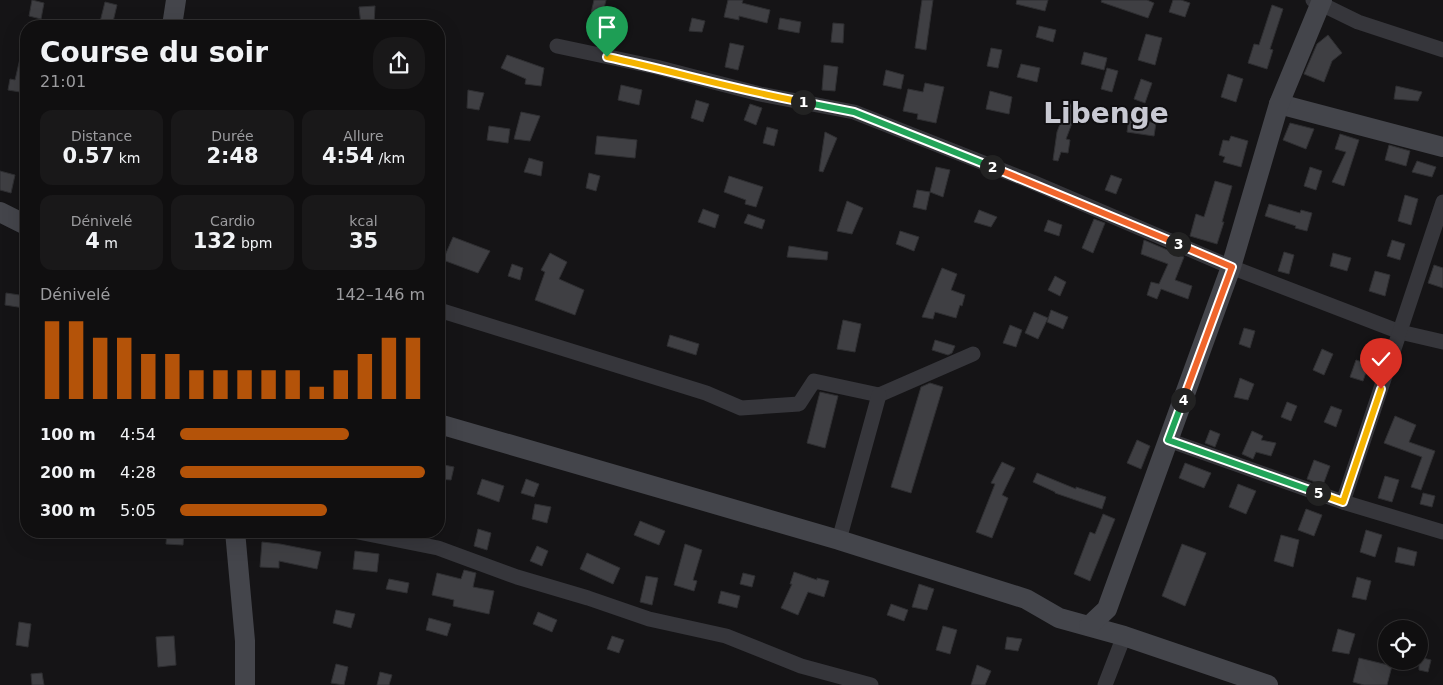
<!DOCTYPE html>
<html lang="fr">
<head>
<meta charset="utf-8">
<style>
  body { margin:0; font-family:"DejaVu Sans",sans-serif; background:#191819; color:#f1f3f6; height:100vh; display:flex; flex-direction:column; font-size:19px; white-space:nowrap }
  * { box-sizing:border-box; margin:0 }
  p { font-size:16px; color:#9c9c9f }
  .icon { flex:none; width:28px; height:28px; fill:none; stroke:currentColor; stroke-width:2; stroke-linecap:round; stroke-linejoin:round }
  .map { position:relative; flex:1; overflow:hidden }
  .side { position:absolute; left:20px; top:20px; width:425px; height:518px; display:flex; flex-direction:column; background:#100f10; border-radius:20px; box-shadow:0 5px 20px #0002,0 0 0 1px #302f30 }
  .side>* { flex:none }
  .fabs { position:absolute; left:1378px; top:620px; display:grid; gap:10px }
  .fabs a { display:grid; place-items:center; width:50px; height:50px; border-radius:50%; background:#100f10; box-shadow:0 5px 20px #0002,0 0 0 1px #302f30; font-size:25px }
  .pin { position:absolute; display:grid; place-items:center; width:42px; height:42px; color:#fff; margin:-51px -21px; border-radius:50% 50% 50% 0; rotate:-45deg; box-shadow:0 0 5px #0007 }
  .pin .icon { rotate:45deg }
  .km { position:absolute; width:25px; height:25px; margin:-12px; border-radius:50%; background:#222; color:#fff; font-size:14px; line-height:25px; text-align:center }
  .round { display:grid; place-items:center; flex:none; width:52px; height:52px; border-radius:20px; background:#191819 }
  .overview { display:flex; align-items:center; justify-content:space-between; height:85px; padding:0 20px }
  h1 { font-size:28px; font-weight:800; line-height:38px }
  .figures { display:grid; grid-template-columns:repeat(3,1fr); gap:8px; height:85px; padding:5px 20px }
  .figures div { display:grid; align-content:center; border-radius:12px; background:#191819; text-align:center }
  .figures b { font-size:21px; font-weight:800 }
  .figures small { font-size:14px; font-weight:400 }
  .figures p { font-size:14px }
  .chart { height:140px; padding:10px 20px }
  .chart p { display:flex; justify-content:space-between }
  .chart svg { width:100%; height:90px; margin-top:5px; stroke:#b45309; stroke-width:6 }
  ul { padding:0 20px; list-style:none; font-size:16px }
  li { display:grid; grid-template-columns:80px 60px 1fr; align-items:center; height:38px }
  li i { height:12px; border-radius:6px; background:#b45309 }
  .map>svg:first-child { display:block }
  .building { fill:#3f3f43; stroke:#2f2f32 }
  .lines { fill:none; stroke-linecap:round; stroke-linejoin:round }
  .street { stroke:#36363b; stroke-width:15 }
  .secondary { stroke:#44454b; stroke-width:20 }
  .split-1-casing { stroke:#fff; stroke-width:10 }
  .split-2-casing { stroke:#fff; stroke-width:10 }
  .split-3-casing { stroke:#fff; stroke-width:10 }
  .split-4-casing { stroke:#fff; stroke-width:10 }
  .split-5-casing { stroke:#fff; stroke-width:10 }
  .split-6-casing { stroke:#fff; stroke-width:10 }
  .split-1 { stroke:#f5b400; stroke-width:6 }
  .split-2 { stroke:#22a559; stroke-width:6 }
  .split-3 { stroke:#f0652b; stroke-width:6 }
  .split-4 { stroke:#f0652b; stroke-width:6 }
  .split-5 { stroke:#22a559; stroke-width:6 }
  .split-6 { stroke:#f5b400; stroke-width:6 }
  .labels { text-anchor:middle; stroke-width:4; stroke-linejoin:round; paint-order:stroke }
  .town-label { font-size:28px; font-weight:bold; fill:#c8c9d2; stroke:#100f11 }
</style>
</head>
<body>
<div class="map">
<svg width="1443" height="685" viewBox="0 0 1443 685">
  <rect width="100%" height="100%" fill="#151416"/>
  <g class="building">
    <polygon points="32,0 44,3 41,19 29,16"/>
    <polygon points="594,0 606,0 603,13 591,13"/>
    <polygon points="728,0 743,0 742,3 770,10 767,23 739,16 739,20 724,17"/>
    <polygon points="922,0 933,0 926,50 915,48"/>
    <polygon points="1017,0 1048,0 1045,11 1016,4"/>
    <polygon points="1102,0 1147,0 1154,3 1148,18 1101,2"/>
    <polygon points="1173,0 1181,0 1190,3 1185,17 1169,12"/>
    <polygon points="105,2 117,5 112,26 99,26"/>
    <polygon points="1272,5 1283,9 1270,49 1273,50 1267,69 1248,63 1254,44 1259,45"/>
    <polygon points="375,6 374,25 361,25 359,7"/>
    <polygon points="692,18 705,21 702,32 689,31"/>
    <polygon points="780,18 801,22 799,33 778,29"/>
    <polygon points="833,23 844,24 843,43 831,42"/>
    <polygon points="1039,26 1056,30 1053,42 1036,37"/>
    <polygon points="1146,34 1162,38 1155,65 1138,60"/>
    <polygon points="1328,35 1342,53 1332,61 1324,82 1304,74 1317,44"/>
    <polygon points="730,43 744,46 738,70 725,67"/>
    <polygon points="991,48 1002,50 998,68 987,66"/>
    <polygon points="22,50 26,50 26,93 8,90 10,79 15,80"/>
    <polygon points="1084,52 1107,58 1104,70 1081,64"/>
    <polygon points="507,55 544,68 541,86 525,84 526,79 501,68"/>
    <polygon points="1021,64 1040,68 1037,82 1017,77"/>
    <polygon points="824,65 838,67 835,91 822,90"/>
    <polygon points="1107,68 1118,71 1112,92 1101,89"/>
    <polygon points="886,70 904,75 901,89 883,85"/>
    <polygon points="1228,74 1243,79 1236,102 1221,97"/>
    <polygon points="1141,79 1152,83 1145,103 1134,99"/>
    <polygon points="925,83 944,87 936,123 917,119 918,114 903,111 908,89 923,92"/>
    <polygon points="621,85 642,90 639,105 618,100"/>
    <polygon points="1396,86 1422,92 1418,101 1394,99"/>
    <polygon points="468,90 484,93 479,110 467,108"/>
    <polygon points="990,91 1012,97 1009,114 986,109"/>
    <polygon points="696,100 709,104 703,122 691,118"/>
    <polygon points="1068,103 1078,107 1066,139 1070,140 1068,153 1061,152 1058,161 1053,160 1057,132"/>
    <polygon points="750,104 762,108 756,125 744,120"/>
    <polygon points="521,112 540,116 530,141 514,139"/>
    <polygon points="1129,118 1156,123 1154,136 1127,132"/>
    <polygon points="1290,123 1314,129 1306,149 1283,140"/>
    <polygon points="489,126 510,129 508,143 487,140"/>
    <polygon points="767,127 778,130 774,146 763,143"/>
    <polygon points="825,132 837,138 823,172 819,171"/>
    <polygon points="1340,134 1359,140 1344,186 1332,182 1346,152 1335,149"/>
    <polygon points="597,136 637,140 635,158 595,154"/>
    <polygon points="1231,136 1248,141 1241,167 1223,162 1225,157 1219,155 1223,140 1229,141"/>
    <polygon points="1389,145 1410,151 1406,166 1385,160"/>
    <polygon points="529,158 543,162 541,176 524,172"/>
    <polygon points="1417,161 1436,167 1432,177 1412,172"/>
    <polygon points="936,167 950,170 943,197 930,192"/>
    <polygon points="1310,167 1322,171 1316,190 1304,186"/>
    <polygon points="0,171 15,175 11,193 0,190"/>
    <polygon points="589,173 600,176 596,191 586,188"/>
    <polygon points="1111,175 1122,179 1116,194 1105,190"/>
    <polygon points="729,176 763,187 756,207 745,204 746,200 724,192"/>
    <polygon points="1215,181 1232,186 1222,222 1224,222 1217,244 1190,236 1196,214 1204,217"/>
    <polygon points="917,190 930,192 926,210 913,207"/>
    <polygon points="1405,195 1418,199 1411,225 1398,221"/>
    <polygon points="847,201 863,208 852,234 837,231"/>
    <polygon points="1269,204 1300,213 1301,210 1312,213 1307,231 1295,228 1296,226 1265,216"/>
    <polygon points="703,209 719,215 715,228 698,222"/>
    <polygon points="979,210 997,217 991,227 974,222"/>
    <polygon points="748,214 765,220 762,229 744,223"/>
    <polygon points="1094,219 1105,223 1093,253 1082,248"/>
    <polygon points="1048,220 1062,225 1059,236 1044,231"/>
    <polygon points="900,231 919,237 914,251 896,244"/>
    <polygon points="453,237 490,251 478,273 443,260"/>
    <polygon points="1144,240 1184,257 1175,280 1192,286 1188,299 1161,289 1157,299 1147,295 1151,282 1159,284 1168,264 1141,254"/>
    <polygon points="1392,240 1405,244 1400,260 1387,256"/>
    <polygon points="789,246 828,252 827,260 787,257"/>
    <polygon points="1284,252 1294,255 1289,274 1278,271"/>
    <polygon points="550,253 567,262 559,279 584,290 575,315 535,300 545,272 541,270"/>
    <polygon points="1333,253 1351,258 1347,271 1330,266"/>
    <polygon points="512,264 523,268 520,280 508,276"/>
    <polygon points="1434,265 1443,268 1443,288 1428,283"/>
    <polygon points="942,268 957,274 951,290 965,295 962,306 960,305 956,318 935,312 933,319 922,317"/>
    <polygon points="1375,271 1390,275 1385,296 1369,291"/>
    <polygon points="1055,276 1066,282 1060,296 1048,290"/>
    <polygon points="6,293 26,296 24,308 5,305"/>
    <polygon points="1051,310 1068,317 1063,329 1047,322"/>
    <polygon points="1034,312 1048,318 1038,339 1025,333"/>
    <polygon points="843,320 861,324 855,352 837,349"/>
    <polygon points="1010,325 1022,330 1016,347 1003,343"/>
    <polygon points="1244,328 1255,331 1250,348 1239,344"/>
    <polygon points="670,335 699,344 696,355 667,346"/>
    <polygon points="935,340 955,346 952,353 948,355 932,350"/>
    <polygon points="1322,349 1333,354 1324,375 1313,370"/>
    <polygon points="1356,360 1369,364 1363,381 1350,377"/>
    <polygon points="1240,378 1254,384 1248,400 1234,397"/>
    <polygon points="930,383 943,387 911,493 891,487 921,387"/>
    <polygon points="820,392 838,396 825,448 807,443"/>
    <polygon points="1287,402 1297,406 1291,421 1281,417"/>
    <polygon points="1331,406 1342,410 1336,427 1324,422"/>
    <polygon points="1395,416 1416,425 1409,442 1435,451 1421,490 1411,487 1422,457 1384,443"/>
    <polygon points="1210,430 1220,434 1215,447 1205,443"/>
    <polygon points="1252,431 1263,436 1261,440 1276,443 1271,456 1256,452 1253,459 1242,454"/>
    <polygon points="1137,440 1150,446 1141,469 1127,463"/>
    <polygon points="1314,460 1330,466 1323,485 1307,479"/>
    <polygon points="1002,462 1015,468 1002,495 1008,498 992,538 976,532 995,484 991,483"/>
    <polygon points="1185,463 1211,473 1204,488 1179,478"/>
    <polygon points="439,464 454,467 451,480 439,479"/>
    <polygon points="1037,473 1076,489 1076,487 1106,497 1102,509 1055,493 1055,492 1033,482"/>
    <polygon points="1385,476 1399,480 1392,502 1378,498"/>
    <polygon points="482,479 504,486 499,502 477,494"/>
    <polygon points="526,479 539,484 534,497 521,493"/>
    <polygon points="1238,484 1256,491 1246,514 1229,507"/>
    <polygon points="1423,493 1435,496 1432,507 1420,504"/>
    <polygon points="535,504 551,507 547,523 532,519"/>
    <polygon points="1306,509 1322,515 1314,536 1298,530"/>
    <polygon points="1103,514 1115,519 1090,581 1074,574 1090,532 1095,534"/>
    <polygon points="640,521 665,531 659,545 634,535"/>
    <polygon points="478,529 491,533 487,550 474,546"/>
    <polygon points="1366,530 1382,535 1375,557 1360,552"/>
    <polygon points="167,531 184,531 183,545 166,544"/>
    <polygon points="1281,535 1299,540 1293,567 1274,561"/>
    <polygon points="262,542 280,544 321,552 317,569 279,561 279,568 260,567"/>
    <polygon points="685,544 702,550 693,580 697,581 694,591 674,585"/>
    <polygon points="1182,544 1206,553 1185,606 1162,596"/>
    <polygon points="537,546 548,551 542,566 530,561"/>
    <polygon points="1398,547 1417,552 1414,566 1395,562"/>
    <polygon points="355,551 379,554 377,572 353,569"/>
    <polygon points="587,553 620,568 613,584 580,569"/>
    <polygon points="464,570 476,573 473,587 494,591 489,614 453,606 454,600 432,595 437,573 461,579"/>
    <polygon points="794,572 817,580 817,578 829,581 824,597 808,592 798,615 781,608 792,584 790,584"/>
    <polygon points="743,573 755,576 752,587 740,584"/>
    <polygon points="646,576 658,578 652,605 640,602"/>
    <polygon points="1357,577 1371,581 1366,600 1352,597"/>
    <polygon points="389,579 409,583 407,593 386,589"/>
    <polygon points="919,584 934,589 927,610 912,607"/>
    <polygon points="721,591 740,596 737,608 718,603"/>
    <polygon points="891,604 908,610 904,621 887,615"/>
    <polygon points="336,610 355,614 351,628 333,623"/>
    <polygon points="538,612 557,620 552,632 533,624"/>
    <polygon points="429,618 451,624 447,636 426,630"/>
    <polygon points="19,622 31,624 28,647 16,645"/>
    <polygon points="943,626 957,630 950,654 936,650"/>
    <polygon points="1338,629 1355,634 1349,654 1332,651"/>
    <polygon points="174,636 176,665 158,667 156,637"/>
    <polygon points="612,636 624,640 619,653 607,649"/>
    <polygon points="1007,637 1022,639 1018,651 1005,649"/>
    <polygon points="1419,657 1431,660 1428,672 1419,670"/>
    <polygon points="1359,658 1392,666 1387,685 1364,685 1353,682"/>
    <polygon points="336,664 348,667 344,685 331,683"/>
    <polygon points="977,665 991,671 985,685 971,685"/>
    <polygon points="380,672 392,675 389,685 377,685"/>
    <polygon points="42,673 44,685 32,685 31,674"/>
  </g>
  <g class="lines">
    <g class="street">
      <polyline points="1313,0 1358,22 1443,50"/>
      <polyline points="557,46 656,67 760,94 854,112 1032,182 1231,267 1400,332 1443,342"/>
      <polyline points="439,310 706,393 741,408 799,404 814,381 879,395 973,354"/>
      <polyline points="1168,440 1343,502 1443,532"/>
      <polyline points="1343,502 1443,202"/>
      <polyline points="353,531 438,548 517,577 588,598 649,619 726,636 801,666 871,685"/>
      <polyline points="839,540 879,395"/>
      <polyline points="1105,685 1124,636"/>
    </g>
    <g class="secondary">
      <polyline points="172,26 176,0"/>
      <polyline points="1279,104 1443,147"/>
      <polyline points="0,212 26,225"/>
      <polyline points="439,424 839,540 1026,599 1059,618 1124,636 1268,685"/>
      <polyline points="235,531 245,641 245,685"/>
      <polyline points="1089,626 1107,609 1231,267 1279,104 1322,0"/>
    </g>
  </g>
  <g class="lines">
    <g class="split-1-casing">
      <path id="split-1" d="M 607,57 C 673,71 737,90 803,102"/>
    </g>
    <g class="split-2-casing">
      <polyline id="split-2" points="803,102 854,112 992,167"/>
    </g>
    <g class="split-3-casing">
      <polyline id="split-3" points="992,167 1178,244"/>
    </g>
    <g class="split-4-casing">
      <polyline id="split-4" points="1178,244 1232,267 1183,400"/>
    </g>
    <g class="split-5-casing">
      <polyline id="split-5" points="1183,400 1168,440 1318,493"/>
    </g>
    <g class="split-6-casing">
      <polyline id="split-6" points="1318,493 1343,502 1381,389"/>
    </g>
    <use href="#split-1" class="split-1"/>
    <use href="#split-2" class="split-2"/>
    <use href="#split-3" class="split-3"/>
    <use href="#split-4" class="split-4"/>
    <use href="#split-5" class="split-5"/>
    <use href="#split-6" class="split-6"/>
  </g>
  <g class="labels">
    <g class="town-label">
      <text x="1106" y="123">Libenge</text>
    </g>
  </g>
</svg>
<div class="fabs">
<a><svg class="icon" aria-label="locate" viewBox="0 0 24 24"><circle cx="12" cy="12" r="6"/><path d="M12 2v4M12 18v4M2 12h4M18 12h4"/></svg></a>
</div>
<div class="pin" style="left:607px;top:57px;background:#1e9e55"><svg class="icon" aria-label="arrive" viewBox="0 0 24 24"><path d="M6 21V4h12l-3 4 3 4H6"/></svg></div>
<div class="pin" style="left:1381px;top:389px;background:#d93025"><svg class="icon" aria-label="check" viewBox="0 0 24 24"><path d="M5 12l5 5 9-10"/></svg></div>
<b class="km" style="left:803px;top:102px">1</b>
<b class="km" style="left:992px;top:167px">2</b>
<b class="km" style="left:1178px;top:244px">3</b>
<b class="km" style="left:1183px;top:400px">4</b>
<b class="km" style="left:1318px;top:493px">5</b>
<section class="side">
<div class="overview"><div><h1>Course du soir</h1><p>21:01</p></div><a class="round"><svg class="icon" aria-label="share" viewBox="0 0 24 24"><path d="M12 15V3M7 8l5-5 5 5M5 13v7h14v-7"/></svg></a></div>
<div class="figures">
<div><p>Distance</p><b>0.57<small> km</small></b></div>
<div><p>Durée</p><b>2:48</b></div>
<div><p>Allure</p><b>4:54<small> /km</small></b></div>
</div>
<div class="figures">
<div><p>Dénivelé</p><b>4<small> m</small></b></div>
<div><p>Cardio</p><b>132<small> bpm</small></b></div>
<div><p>kcal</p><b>35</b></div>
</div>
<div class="chart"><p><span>Dénivelé</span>142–146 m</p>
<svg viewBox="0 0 160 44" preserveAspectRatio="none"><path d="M5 44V6M15 44V6M25 44V14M35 44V14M45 44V22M55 44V22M65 44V30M75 44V30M85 44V30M95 44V30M105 44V30M115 44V38M125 44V30M135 44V22M145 44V14M155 44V14"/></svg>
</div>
<ul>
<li><b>100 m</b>4:54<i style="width:69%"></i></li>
<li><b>200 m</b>4:28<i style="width:100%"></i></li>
<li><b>300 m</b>5:05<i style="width:60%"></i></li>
</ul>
</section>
</div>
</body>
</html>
